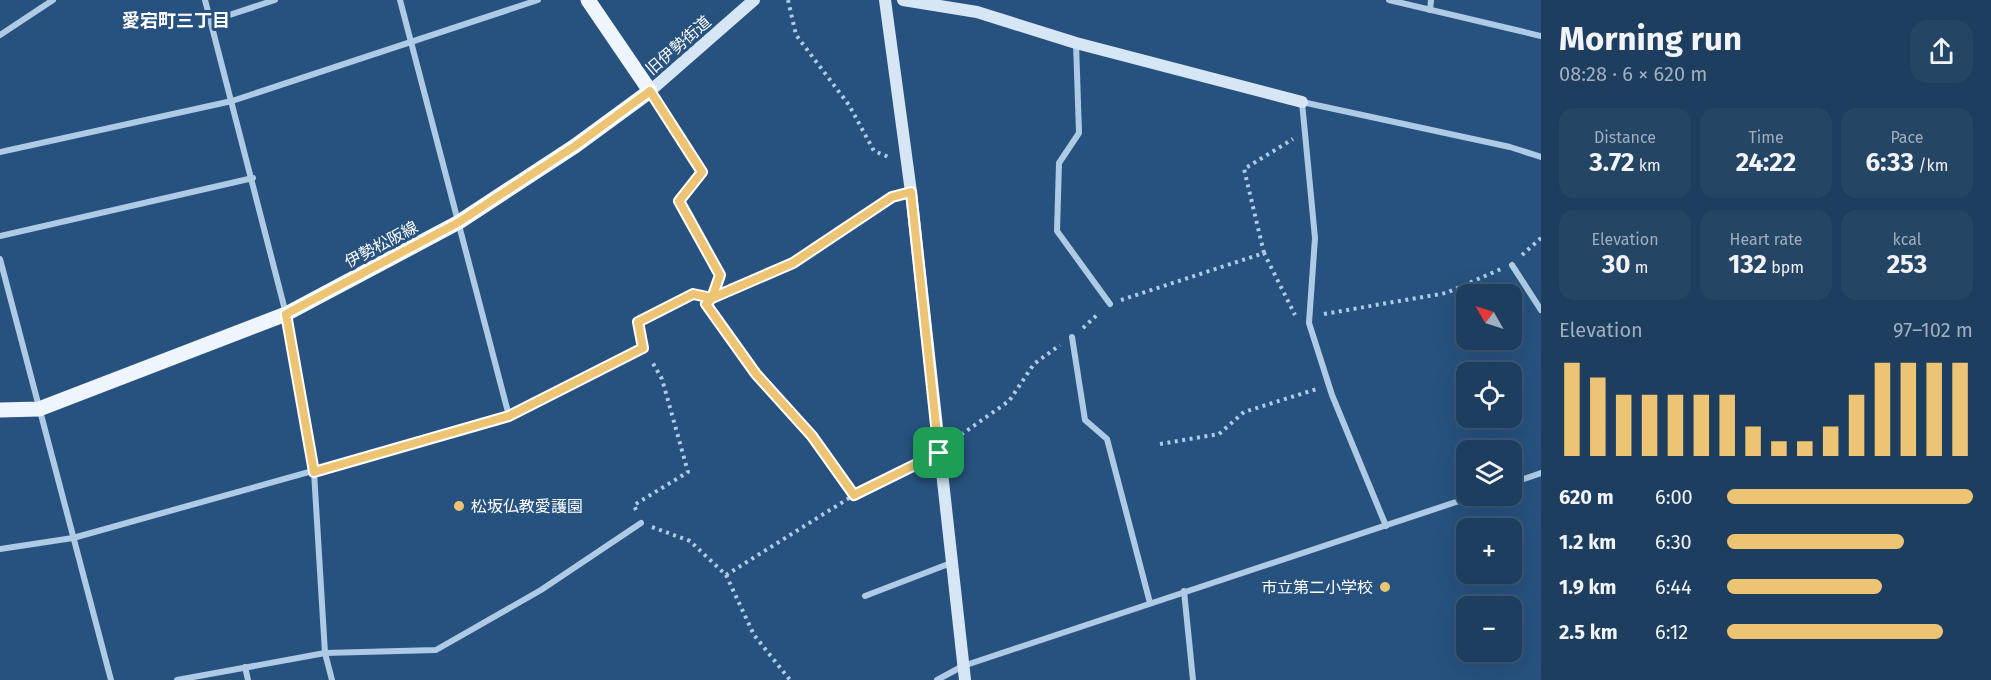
<!DOCTYPE html>
<html lang="en">
<head>
<meta charset="utf-8">
<style>
  body { margin:0; font-family:"Fira Sans","Noto Sans JP",sans-serif; background:#254565; color:#f1f3f6; height:100vh; display:flex; flex-direction:column; font-size:22px; white-space:nowrap }
  * { box-sizing:border-box; margin:0 }
  p { font-size:20px; color:#a0aebd }
  .icon { flex:none; width:33px; height:33px; fill:none; stroke:currentColor; stroke-width:2; stroke-linecap:round; stroke-linejoin:round }
  .map { position:relative; flex:1; overflow:hidden }
  .drawer { display:flex; flex-direction:column; background:#1d3e5f; width:450px }
  .drawer>* { flex:none }
  .needle { width:39px; rotate:309deg }
  .controls { position:absolute; left:1456px; top:284px; display:grid; gap:12px }
  .controls a { display:grid; place-items:center; width:66px; height:66px; border-radius:12px; background:#1d3e5f; box-shadow:0 6px 24px #0002,0 0 0 2px #3b5774; font-size:30px }
  .pin { position:absolute; display:grid; place-items:center; width:51px; height:51px; color:#fff; margin:-26px; border-radius:12px; box-shadow:0 3px 9px #0006 }
  .round { display:grid; place-items:center; flex:none; width:63px; height:63px; border-radius:18px; background:#254565 }
  .overview { display:flex; align-items:center; justify-content:space-between; height:102px; padding:0 18px }
  h1 { font-size:33px; font-weight:700; line-height:45px }
  .stats { display:grid; grid-template-columns:repeat(3,1fr); gap:9px; height:102px; padding:6px 18px }
  .stats div { display:grid; align-content:center; border-radius:15px; background:#254565; text-align:center }
  .stats b { font-size:26px; font-weight:700 }
  .stats small { font-size:16px; font-weight:400 }
  .stats p { font-size:16px }
  .chart { height:168px; padding:12px 18px }
  .chart p { display:flex; justify-content:space-between }
  .chart svg { width:100%; height:108px; margin-top:6px; stroke:#edc474; stroke-width:6 }
  ul { padding:0 18px; list-style:none; font-size:20px }
  li { display:grid; grid-template-columns:96px 72px 1fr; align-items:center; height:45px }
  li i { height:15px; border-radius:8px; background:#edc474 }
  main { display:flex; flex:1; min-height:0 }
  .map>svg:first-child { display:block }
  .lines { fill:none; stroke-linecap:round; stroke-linejoin:round }
  .path { stroke:#aecae5; stroke-width:4; stroke-dasharray:3 4.5; stroke-linecap:butt }
  .street { stroke:#aecae5; stroke-width:6 }
  .secondary { stroke:#d7e6f5; stroke-width:12 }
  .primary { stroke:#eef5fd; stroke-width:15 }
  .route-casing { stroke:#fff; stroke-width:12 }
  .route { stroke:#edc474; stroke-width:8 }
  .poi-dot { fill:#edc474; stroke:#27527f; stroke-width:2 }
  .labels { text-anchor:middle; stroke-width:6; stroke-linejoin:round; paint-order:stroke }
  .street-label { font-size:16px; fill:#fff; stroke:#27527f }
  .poi-label { font-size:16px; fill:#fff; stroke:#27527f; text-anchor:start }
  .neighbourhood-label { font-size:18px; font-weight:bold; fill:#fff; stroke:#27527f }
</style>
</head>
<body>
<main>
<div class="map">
<svg width="1541" height="680" viewBox="0 0 1541 680">
  <rect width="100%" height="100%" fill="#27527f"/>
  <g class="lines">
    <g class="path">
      <polyline points="788,0 796,35 849,105 874,151 891,158"/>
      <polyline points="659,105 702,172 679,201 720,275 712,298 706,304 756,374 812,436 854,495"/>
      <polyline points="1264,253 1244,169 1293,139"/>
      <polyline points="1522,255 1541,238"/>
      <polyline points="1121,300 1264,253 1295,315"/>
      <polyline points="1324,314 1446,293 1501,269"/>
      <polyline points="1083,328 1099,313"/>
      <polyline points="640,334 637,322 693,294 712,298 793,263 896,196"/>
      <polyline points="955,439 1009,401 1034,364 1060,345"/>
      <polyline points="1160,444 1219,434 1244,412 1317,389"/>
      <polyline points="636,510 634,505 688,472 662,379 651,360"/>
      <polyline points="652,527 690,541 726,575 854,495 924,460"/>
      <polyline points="726,575 754,635 790,680"/>
    </g>
    <g class="street">
      <polyline points="205,0 286,314 314,472 325,653 332,680"/>
      <polyline points="400,0 509,416"/>
      <polyline points="1389,0 1541,36"/>
      <polyline points="1430,10 1431,0"/>
      <polyline points="211,21 275,0"/>
      <polyline points="0,35 53,0"/>
      <polyline points="1076,43 1079,133 1059,163 1057,231 1110,304"/>
      <polyline points="0,152 232,101 538,0"/>
      <polyline points="0,236 253,178"/>
      <polyline points="0,259 111,680"/>
      <polyline points="1512,265 1541,310"/>
      <polyline points="1072,337 1085,420 1107,439 1150,603"/>
      <polyline points="1512,483 1541,473"/>
      <polyline points="1386,526 1332,395 1309,323 1315,238 1302,102 1510,147 1541,157"/>
      <polyline points="0,549 73,538 509,416 643,348"/>
      <polyline points="1184,591 1193,680"/>
      <polyline points="865,596 951,563"/>
      <polyline points="245,667 248,680"/>
      <polyline points="177,680 325,653 436,650 541,590 641,523"/>
      <polyline points="937,680 963,666 1477,495"/>
    </g>
    <g class="secondary">
      <polyline points="885,0 911,192 965,680"/>
      <polyline points="903,0 977,12 1076,43 1302,102"/>
      <polyline points="650,91 754,0"/>
    </g>
    <polyline class="primary" points="0,410 39,409 286,314 459,222 575,146 650,91 588,0"/>
  </g>
  <g class="lines">
    <g class="route-casing">
      <polyline id="route" points="939,453 854,495 812,436 756,374 706,304 712,298 693,294 638,322 643,348 509,416 314,472 286,314 459,222 575,146 650,91 702,172 679,201 720,275 712,298 793,263 892,197 911,192 939,453"/>
    </g>
    <use href="#route" class="route"/>
  </g>
  <g class="poi-dot">
    <circle cx="459" cy="506" r="6"/>
    <circle cx="1385" cy="587" r="6"/>
  </g>
  <g class="labels">
    <g class="street-label">
      <text transform="translate(678 45) rotate(-41)" y="6">旧伊勢街道</text>
      <text transform="translate(381 244) rotate(-28)" y="6">伊勢松阪線</text>
    </g>
    <g class="poi-label">
      <text x="471" y="512">松坂仏教愛護園</text>
      <text x="1373" y="593" text-anchor="end">市立第二小学校</text>
    </g>
    <g class="neighbourhood-label">
      <text x="176" y="27">愛宕町三丁目</text>
    </g>
  </g>
</svg>
<div class="controls">
<a><svg class="needle" viewBox="-14 -14 28 28"><path d="M0-13l5 13h-10z" fill="#e53935"/><path d="M0 13l5-13h-10z" fill="#a0aebd"/></svg></a>
<a><svg class="icon" aria-label="locate" viewBox="0 0 24 24"><circle cx="12" cy="12" r="6"/><path d="M12 2v4M12 18v4M2 12h4M18 12h4"/></svg></a>
<a><svg class="icon" aria-label="layers" viewBox="0 0 24 24"><path d="M12 4l9 5-9 5-9-5zM3 14l9 5 9-5"/></svg></a>
<a>+</a>
<a>−</a>
</div>
<div class="pin" style="left:939px;top:453px;background:#1e9e55"><svg class="icon" aria-label="arrive" viewBox="0 0 24 24"><path d="M6 21V4h12l-3 4 3 4H6"/></svg></div>
</div>
<section class="drawer">
<div class="overview"><div><h1>Morning run</h1><p>08:28 · 6 × 620 m</p></div><a class="round"><svg class="icon" aria-label="share" viewBox="0 0 24 24"><path d="M12 15V3M7 8l5-5 5 5M5 13v7h14v-7"/></svg></a></div>
<div class="stats">
<div><p>Distance</p><b>3.72<small> km</small></b></div>
<div><p>Time</p><b>24:22</b></div>
<div><p>Pace</p><b>6:33<small> /km</small></b></div>
</div>
<div class="stats">
<div><p>Elevation</p><b>30<small> m</small></b></div>
<div><p>Heart rate</p><b>132<small> bpm</small></b></div>
<div><p>kcal</p><b>253</b></div>
</div>
<div class="chart"><p><span>Elevation</span>97–102 m</p>
<svg viewBox="0 0 160 44" preserveAspectRatio="none"><path d="M5 44V6M15 44V12M25 44V19M35 44V19M45 44V19M55 44V19M65 44V19M75 44V32M85 44V38M95 44V38M105 44V32M115 44V19M125 44V6M135 44V6M145 44V6M155 44V6"/></svg>
</div>
<ul>
<li><b>620 m</b>6:00<i style="width:100%"></i></li>
<li><b>1.2 km</b>6:30<i style="width:72%"></i></li>
<li><b>1.9 km</b>6:44<i style="width:63%"></i></li>
<li><b>2.5 km</b>6:12<i style="width:88%"></i></li>
</ul>
</section>
</main>
</body>
</html>
